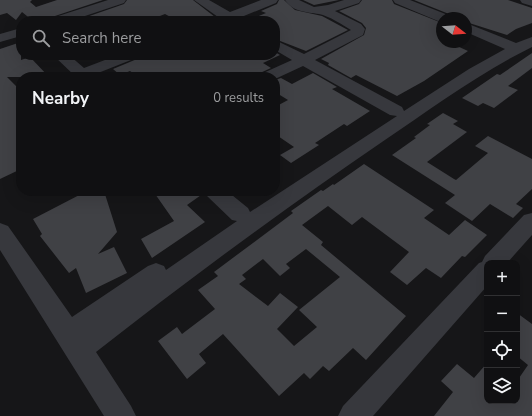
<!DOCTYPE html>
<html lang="en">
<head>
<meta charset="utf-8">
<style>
  body { margin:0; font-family:"Nunito Sans",sans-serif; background:#1e1e20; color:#f1f3f6 }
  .controls { position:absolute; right:12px; bottom:12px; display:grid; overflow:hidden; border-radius:8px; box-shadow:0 4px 16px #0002 }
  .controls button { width:36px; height:36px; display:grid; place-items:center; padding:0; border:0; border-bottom:1px solid #303032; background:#101012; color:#f1f3f6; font:20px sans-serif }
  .compass { position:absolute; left:436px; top:12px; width:36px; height:36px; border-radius:50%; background:#101012; box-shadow:0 4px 16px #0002; rotate:107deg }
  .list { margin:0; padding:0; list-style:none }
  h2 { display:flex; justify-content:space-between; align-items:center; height:52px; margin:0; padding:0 16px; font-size:17px }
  h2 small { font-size:13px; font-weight:400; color:#9c9d9f }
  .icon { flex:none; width:22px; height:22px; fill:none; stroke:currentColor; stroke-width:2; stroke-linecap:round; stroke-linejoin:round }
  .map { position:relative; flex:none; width:532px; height:416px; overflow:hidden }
  .search { position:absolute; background:#101012; box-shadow:0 4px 16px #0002; left:16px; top:16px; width:264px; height:44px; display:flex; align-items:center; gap:10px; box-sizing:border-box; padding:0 14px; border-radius:16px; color:#9c9d9f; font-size:15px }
  .panel { position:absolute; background:#101012; box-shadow:0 4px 16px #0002; left:16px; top:72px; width:264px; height:124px; border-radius:16px }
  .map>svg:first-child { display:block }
  .building { fill:#404145; fill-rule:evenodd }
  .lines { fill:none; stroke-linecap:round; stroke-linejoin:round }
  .minor { fill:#37383d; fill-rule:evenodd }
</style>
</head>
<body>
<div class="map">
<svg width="532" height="416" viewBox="0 0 532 416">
  <rect width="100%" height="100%" fill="#161618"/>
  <path class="building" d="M0,0h32l-2,2 6,5 21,-7h46l-51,17 -3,4h-16l-11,-9 -6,8 -9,-7 -7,2z
    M127,0h66l22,17 -11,4 -7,-3 -5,2 -6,-4 -10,4 -11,-6 -18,7h-72l49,-17z
    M279,0h5l11,10 27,6 26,14 -42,21 -31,-12v-18h-28l19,-8 -5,-2 16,-7z
    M303,0h36l-25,5z
    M362,0h30l2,4 48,19v19h22l-7,4 11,5 -44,30 -27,15 -41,-21 -5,3 -23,-13 1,-2 -8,-4 43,-24 2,-7 -4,-5 -23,-12 20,-7z
    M414,0h94l24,8v15l-16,6 -9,6 -41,-13v-4h-15l-2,-4z
    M21,42v18l9,-3 19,20h-42l14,14v78l-21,10v-130z
    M275,52l5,3 -17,8 8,5 -11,5 -4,4h-118l-8,-6 -10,4 -7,-6 24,-10 2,-4h136z
    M532,53v15l-24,18 10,4 -24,18 -11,-5 -5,3 -16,-8 35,-24 3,1z
    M313,73l24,14 -5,2 38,22 -23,15 -3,-2 -29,19 4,2 -28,18 -11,-8 14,-8 -19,-13v-27l13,-7 -13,-8v-12l6,-2 11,6z
    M443,113l15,8 -5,3 14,8 -40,30 27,17 2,1 32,-27 -13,-7 13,-10 44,23v30l-16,15 7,4 -10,10 -23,-14 -18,17 -27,-18 10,-8 -63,-40 24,-17 -2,-1 16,-12 -3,-1z
    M364,164l70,46 -10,8 25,17 16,-15 22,15 -22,22 -3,-1 -21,22 -15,-10 -19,17 -17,-13 19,-20 -47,-35 -10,8 -24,-19 -26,19 21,17 -2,3 85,71 -40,44 -13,-12 -24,23 -6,-5 -13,13 -6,-6 -25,23 -56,-62 -24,20 7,9 -19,16 -29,-38 19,-14 5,7 33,-25 -17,-19 20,-14 -4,-4 79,-59 -2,-2 30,-21 2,1 10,-7 1,1zM306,249l34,28 -41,33 18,17 -23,19 -17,-17 21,-22 -18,-14 -12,13 -29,-22 7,-5 -4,-4 21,-16 17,17 10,-8 -4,-4z
    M87,191h17l13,41 -19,22 16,-7 13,26 -41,20 -10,-25 -7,5 -29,-37 2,-2 -9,-15z
    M153,191h50l1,2 -17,12 18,17 -53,36 -11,-19 33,-18z
    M517,313l15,11v92h-98l19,-24 -12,-11 16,-17 17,14 13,-15v38h30v-20l11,-16 -11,-9z"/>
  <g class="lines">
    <path class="minor" d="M108,0h18l-2,3 -54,18h-20l2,-3z
      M194,0h15l21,12 31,-12h17l-2,3 -37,15 3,3h-30l6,-4z
      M285,0h14l15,7 14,-2 16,-5h17l-2,3 -24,8 26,13 4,5 -2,6 -48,25 87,47 2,4 65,-42 36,-20 -39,-17v-9l50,20 16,-6v10c-53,26 -101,62 -150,95 -98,67 -193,137 -286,210l35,54 5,10h-32l-104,-166v-27l8,3 64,91 76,-51 8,-3 8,3 2,4 71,-49 -5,-1 -25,-24 -3,-5h23l21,17 2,4 147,-96 -7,-1 -87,-49 -28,13v-2h-17l3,-3 31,-14 -17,-10v-10l29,14 47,-24c-8,-5 -22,-14 -32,-16 -13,-2 -26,-2 -34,-14z
      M393,0h17l38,15 2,3h-8v4l-4,-1 -43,-18z
      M520,0h12v6l-10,-3z
      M21,28v8l-21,6v-8z
      M53,55h16l15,13 34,-13h20l-2,3 -43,17 1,2h-18z
      M532,213v22l-25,28h-20v23l-114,130h-35l5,-10 136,-143 3,-1 3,-6 39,-41z"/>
  </g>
</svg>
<div class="controls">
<button>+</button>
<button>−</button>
<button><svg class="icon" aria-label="locate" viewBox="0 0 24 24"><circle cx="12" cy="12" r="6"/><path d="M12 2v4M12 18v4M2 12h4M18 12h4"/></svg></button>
<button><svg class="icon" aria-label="layers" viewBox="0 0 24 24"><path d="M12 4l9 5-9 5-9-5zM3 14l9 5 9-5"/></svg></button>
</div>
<svg class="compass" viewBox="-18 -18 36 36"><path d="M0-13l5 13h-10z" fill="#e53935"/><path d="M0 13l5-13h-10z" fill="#9c9d9f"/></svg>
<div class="search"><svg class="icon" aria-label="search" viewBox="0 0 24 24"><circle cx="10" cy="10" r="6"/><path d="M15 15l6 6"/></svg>Search here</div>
<section class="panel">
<h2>Nearby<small>0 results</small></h2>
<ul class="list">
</ul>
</section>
</div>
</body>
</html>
